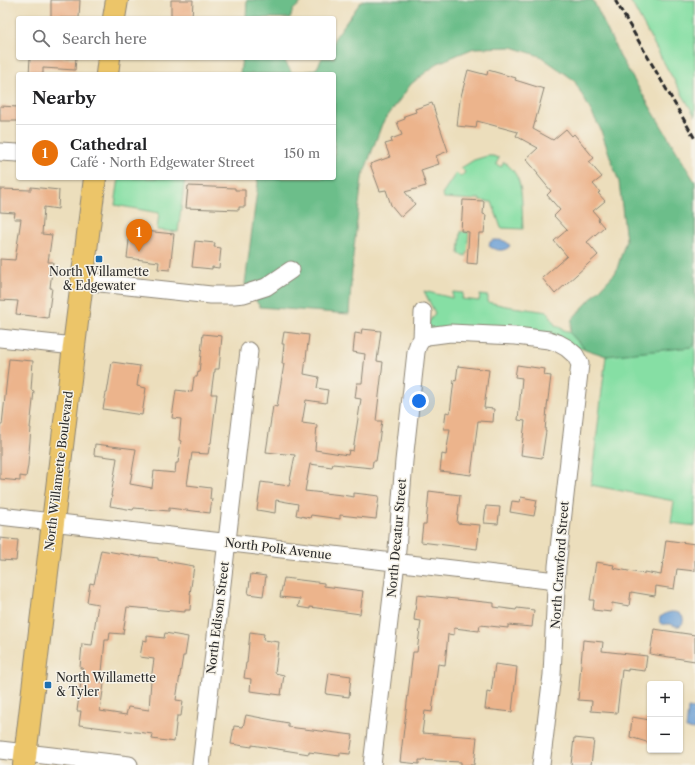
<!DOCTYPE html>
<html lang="en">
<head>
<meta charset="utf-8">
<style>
  body { margin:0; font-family:"Libre Caslon Text",serif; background:#f6f6f6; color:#202124 }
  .controls { position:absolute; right:12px; bottom:12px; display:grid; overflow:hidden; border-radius:4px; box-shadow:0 1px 3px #0004 }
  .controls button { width:36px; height:36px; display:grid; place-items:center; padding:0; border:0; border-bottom:1px solid #e0e0e0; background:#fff; color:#202124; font:20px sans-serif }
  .you { position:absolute; left:419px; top:401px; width:14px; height:14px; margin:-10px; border:3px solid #fff; border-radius:50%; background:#1a73e8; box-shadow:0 0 0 6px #1a73e833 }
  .badge { display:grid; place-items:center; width:26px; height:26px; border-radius:50%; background:#1f6fb2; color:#fff; font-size:13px; font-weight:700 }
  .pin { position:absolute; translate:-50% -33px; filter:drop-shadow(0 1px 2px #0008) }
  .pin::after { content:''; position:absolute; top:21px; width:14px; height:12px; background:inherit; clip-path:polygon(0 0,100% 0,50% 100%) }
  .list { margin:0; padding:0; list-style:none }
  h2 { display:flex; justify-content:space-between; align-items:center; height:52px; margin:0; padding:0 16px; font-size:17px }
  h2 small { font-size:13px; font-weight:400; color:#757577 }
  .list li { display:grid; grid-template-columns:26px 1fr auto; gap:12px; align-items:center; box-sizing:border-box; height:56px; padding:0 16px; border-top:1px solid #e0e0e0 }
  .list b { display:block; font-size:15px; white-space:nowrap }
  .list p { margin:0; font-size:13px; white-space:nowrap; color:#757577 }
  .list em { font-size:13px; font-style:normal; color:#757577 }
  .icon { flex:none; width:22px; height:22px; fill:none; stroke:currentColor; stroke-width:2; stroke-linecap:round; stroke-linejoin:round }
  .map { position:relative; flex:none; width:695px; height:765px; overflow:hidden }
  .search { position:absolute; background:#fff; box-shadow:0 1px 3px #0004; left:16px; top:16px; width:320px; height:44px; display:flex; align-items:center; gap:10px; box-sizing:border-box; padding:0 14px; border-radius:4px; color:#757577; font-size:15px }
  .panel { position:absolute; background:#fff; box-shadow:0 1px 3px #0004; left:16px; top:72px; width:320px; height:108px; border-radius:4px }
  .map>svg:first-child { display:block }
  .green { fill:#86dfa4; stroke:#588568 }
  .forest { fill:#6cbe8a; stroke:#4c745a }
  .water { fill:#679dd4; stroke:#496480 }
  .building { fill:#ecb48c }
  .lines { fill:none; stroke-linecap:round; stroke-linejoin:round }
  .minor-casing { stroke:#8c8474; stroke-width:19 }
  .major-casing { stroke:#8c8474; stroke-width:24 }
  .minor { stroke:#fff; stroke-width:17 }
  .major { stroke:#ecc569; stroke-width:22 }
  .rail { stroke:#2b2b2b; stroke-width:3; stroke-dasharray:6 3; stroke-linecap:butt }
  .poi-dot { fill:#1f6fb2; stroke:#f7f3e8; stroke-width:1.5 }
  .labels { text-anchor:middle; stroke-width:3; stroke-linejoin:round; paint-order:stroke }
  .poi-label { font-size:12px; fill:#2b2b2b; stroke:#f7f3e8 }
  .street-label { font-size:12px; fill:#2b2b2b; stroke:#f7f3e8 }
</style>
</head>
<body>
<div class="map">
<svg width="695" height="765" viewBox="0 0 695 765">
  <rect width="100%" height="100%" fill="#f7f3e8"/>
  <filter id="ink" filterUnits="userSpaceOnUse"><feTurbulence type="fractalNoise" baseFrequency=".025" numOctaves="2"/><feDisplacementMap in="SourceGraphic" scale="8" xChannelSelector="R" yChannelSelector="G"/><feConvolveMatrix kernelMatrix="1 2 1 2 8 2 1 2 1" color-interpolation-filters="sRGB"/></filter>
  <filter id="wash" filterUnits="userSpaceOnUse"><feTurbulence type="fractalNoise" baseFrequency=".012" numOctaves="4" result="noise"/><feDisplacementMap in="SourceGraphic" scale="16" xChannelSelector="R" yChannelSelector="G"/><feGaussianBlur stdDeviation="0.9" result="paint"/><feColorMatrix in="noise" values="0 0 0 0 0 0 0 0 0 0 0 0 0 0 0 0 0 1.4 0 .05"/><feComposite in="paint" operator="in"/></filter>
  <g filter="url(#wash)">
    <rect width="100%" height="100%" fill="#ecdebc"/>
    <path class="green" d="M630,0h65v116l-28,-48z
      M487,156h6l6,2 -3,6 5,3 3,-5c6,4 11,10 14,17 5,12 4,36 5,50l-22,-1 -9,-26 -12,-1v-2h-5l-1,1 -30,-2 -2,-4 14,-21 5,4 4,-5 -4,-4 13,-8z
      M119,178h66l-7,54 -21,-2 2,-17 -44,-8z
      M695,190v336l-24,-3 3,-22 -83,-16 15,-129h2z
      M461,231l8,1 -1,10 5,1 -1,7 -5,3 -1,3 -7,-2z
      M424,291l28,7 1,-6 10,1 -1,6 17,2 1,-6 8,1v6l18,4 42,6 7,13 15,8 15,16 -154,-19 -3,-7 7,-10z"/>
    <path class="forest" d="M247,0h57l-11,10 -3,8h-44z
      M365,0h228l26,55 76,127v161l-3,4 -86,9 -21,-7 -15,-16 2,-14 44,-47 10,-32 -7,-58 -19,-54 -26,-48 -34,-24 -28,-9 -38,1 -36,15 -27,21 -29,40 -20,54 -9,78 -4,58 -89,-7 -15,-23 13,-101 -1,-5h77v-104h-94l2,-16h41l9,15 18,-2 7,-3 5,-10h12v-19l26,-36z"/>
    <path class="water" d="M494,240c6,0 13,0 16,6 -5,6 -15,5 -21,0l1,-4z
      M671,612c3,0 7,0 9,2 5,3 4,11 -1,12 -4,1 -6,-2 -10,-2 -6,0 -11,2 -9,-7l7,-4z
      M688,708l7,1v21l-9,-1z"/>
    <g id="blocks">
      <path class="building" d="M51,0h29l-1,18h-28z
        M171,0h22l-1,18h-21z
        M30,58h46l-1,12 -32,-2v6h-14z
        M468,70l19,5 1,-5 28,8 -1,2 29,9 -11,40 20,11 13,-11 6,7 2,-2 20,24 -5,4 13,15 -9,7 7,8 -2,1 7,8 -12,10 6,7 -1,2 6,7 -17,15 11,13 -43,39 -13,-16 25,-22 -13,-15 13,-11 -13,-14 6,-6 -13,-15 4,-4 -14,-17 1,-1 -12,-14 12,-11 -22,-12 2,-4 -41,-11 -1,7 -19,-2 3,-26z
        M432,103l16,48 -12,5 3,8 -18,6 5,16 -21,6 10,12 -14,13 -10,-12 -5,-15 -6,1 -10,-27 20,-7 -5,-13 7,-2 -1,-3 11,-4 -5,-13 8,-3 -1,-3 12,-4 -1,-3z
        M0,106l18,1v14h-18z
        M188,186l47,2v2h10v17h-6v3l-53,-2z
        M31,187l28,3 -1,19 -14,-2 -2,27 10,1 -4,27h5l-3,26h2l-4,30 -32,-4 2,-13 -18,-1v-41l15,1 6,-41h-7l1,-6 -15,-1v-23l31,1z
        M463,200l21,1 -1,13 3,1 -2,18h-5l-2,31 -10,-1 2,-31 -8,-1z
        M130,231l14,2v-2l30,3 -4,36 -12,-1 1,-7 -32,-4z
        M195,241l20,2 -1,4 7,1 -2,20 -7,-1v2l-20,-2z
        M362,329l19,2 -4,30 6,1 -7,59h6l-6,40h-3l-1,7 -39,-4 -1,3 -22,-3 -5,27 37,4 12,2v-4l25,3 -3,23 -36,-4v4l-29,-4 -1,3 -14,-3 2,-11 -22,-4 -1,13 -18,-3 4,-28 28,4 6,-31 -29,-3 7,-46 4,1 7,-43h-2l2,-20h-2l2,-12 25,3 -5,39 15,3 -2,11 11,2 -2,13 -20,-3 -4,23 15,2 -2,25 33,5 1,-5 4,1 8,-52 -6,-1 2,-15h5l3,-29 -12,-2 2,-19 6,1z
        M203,334l19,2 -3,33h-4v3h-1l-3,22h6l-6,49h-1l-2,11 -16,-1 -5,32 24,3 -1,11h2l-2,14 -41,-5v3l-35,-3 -1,2 -23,-4 2,-10h-1l6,-38 -23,-3 1,-11 41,5 -6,35 22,4 2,-17 21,2 1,-10h2l3,-22 -2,-1 2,-21 -9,-1 4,-28 16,2 2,-15h3l1,-5 1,1z
        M9,359l24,2 -2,29 3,1 -4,37h1l-3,37 -2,12 -6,-1v5l-20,-2v-54h2z
        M112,362l28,4 -3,20 9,2 -4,27 -39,-6 3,-16h1z
        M517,365l28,4 -1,6 7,1 -4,31 -2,24h1l-4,27 -21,-3 4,-34 -7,-1 4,-42 -7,-1z
        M458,366l31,4 -5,38 10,1 -1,13 -15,-1 -7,54 -31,-4 2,-17 4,1 4,-26h-6l2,-17 4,1 4,-33 2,1z
        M429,491l31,4 -3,28 23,2 -3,24 -56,-7 2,-18h3z
        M521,497l16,3 -3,16 -24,-4 2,-11 8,1z
        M486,506l14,1 -2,17 -14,-1z
        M0,538l18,2 -2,21 -16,-1z
        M666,540l29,4v27l-18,-2 -3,20 -18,-3 -1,10 -24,-4 -2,14 -17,-3 -1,9 -18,-2 1,-10h-4l6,-38 18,3 -1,3 31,6v-2l17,3z
        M101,550l40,7v-1l17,2v2l36,6 -4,28h1l-1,16h-5v2l-58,-5 -4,27 -13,-1 -1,7h-4l-4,43 3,1 -4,27 26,4 2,-8 21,3 2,-30 3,-21 -14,-2 3,-17 4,1v-5l17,2 1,-5 23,4 -3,19h-2l-7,44 7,1 -2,15h-4l-3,26 -22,-3 1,-5 -74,-9 2,-14h-4l6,-43h-3l2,-24 10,1 6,-41 -11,-2 3,-19 4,1z
        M251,574l15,2 -3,20 -15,-2z
        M284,578l40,5v3l39,5 -3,23 -50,-7v2l-12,-2 2,-8 -20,-2z
        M417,595l77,8v4l22,3 1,-2 17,2 -2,17 -24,-2v3l-28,-3 -1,6 -25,-3v7l-6,-1 -3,31 -7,-1 -6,48 -7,-1 -3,22 55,4 -3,28h-13v-3l-42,-2v4l-19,-2 13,-110h4l4,-31 -7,-1z
        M654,629l41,6v26l-45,-7z
        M250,632l14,2 -1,6 16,2 -4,31 9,2 -3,20 -31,-4 1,-12 -7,-1 2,-15h1z
        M583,640l20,2 -1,9 45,5 -2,15 -17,-2v2l-6,-1 -5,43 -26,-2 1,-10 -14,-1z
        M495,664l22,3 -5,45 -27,-3 2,-17 4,1z
        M329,673l22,3 -2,21 -23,-3z
        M246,715l42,8v4l65,8 -3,19 -10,-1v3l-31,-4v2l-57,-9v2l-21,-3 3,-18 9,1z
        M632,717l18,3v23l-20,-6z
        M574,738l20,2 -3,25h-20z"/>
    </g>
  </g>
  <g filter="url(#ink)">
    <use href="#blocks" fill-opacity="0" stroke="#8c8474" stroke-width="1"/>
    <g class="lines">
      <g class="minor-casing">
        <path id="minor" d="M0,152l18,1
          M82,281l129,14h23l10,-1 22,-7 25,-17
          M0,338l74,8
          M422,339l5,-3 8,-1 15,-2 66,3 33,4 9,3 9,5 8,7 5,9 -23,202 -5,109 -11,90
          M0,516l556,65
          M0,750l129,15
          M201,765l48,-414
          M372,765l24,-203 8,-101 12,-109 2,-7 4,-6 1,-27"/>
      </g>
      <g class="major-casing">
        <path id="major" d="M114,18l3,-18
          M107,74l2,-16
          M24,765l50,-419 21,-168"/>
      </g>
      <use href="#minor" class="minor"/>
      <use href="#major" class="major"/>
      <path class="rail" d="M615,0l80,139"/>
    </g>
  </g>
  <g class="poi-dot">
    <rect x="95" y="255" width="8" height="8" rx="2"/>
    <rect x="44" y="681" width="8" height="8" rx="2"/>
  </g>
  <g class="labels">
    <g class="poi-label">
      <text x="99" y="276">North Willamette<tspan x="99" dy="14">&amp; Edgewater</tspan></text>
      <text x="56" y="682" text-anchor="start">North Willamette<tspan x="56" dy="14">&amp; Tyler</tspan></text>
    </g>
    <g class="street-label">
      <text transform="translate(59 471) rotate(-83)" y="4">North Willamette Boulevard</text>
      <text transform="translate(397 538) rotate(-85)" y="4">North Decatur Street</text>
      <text transform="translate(278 549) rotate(7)" y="4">North Polk Avenue</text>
      <text transform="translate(560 565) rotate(-86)" y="4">North Crawford Street</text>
      <text transform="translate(218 618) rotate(-83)" y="4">North Edison Street</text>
    </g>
  </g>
</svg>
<div class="controls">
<button>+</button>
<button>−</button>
</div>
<div class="you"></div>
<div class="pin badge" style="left:139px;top:252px;background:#e8710a">1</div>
<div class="search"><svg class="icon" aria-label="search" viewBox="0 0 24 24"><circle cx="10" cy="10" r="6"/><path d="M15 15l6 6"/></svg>Search here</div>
<section class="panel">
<h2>Nearby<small></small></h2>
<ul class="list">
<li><span class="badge" style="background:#e8710a">1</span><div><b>Cathedral</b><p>Café · North Edgewater Street</p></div><em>150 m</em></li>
</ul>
</section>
</div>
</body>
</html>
